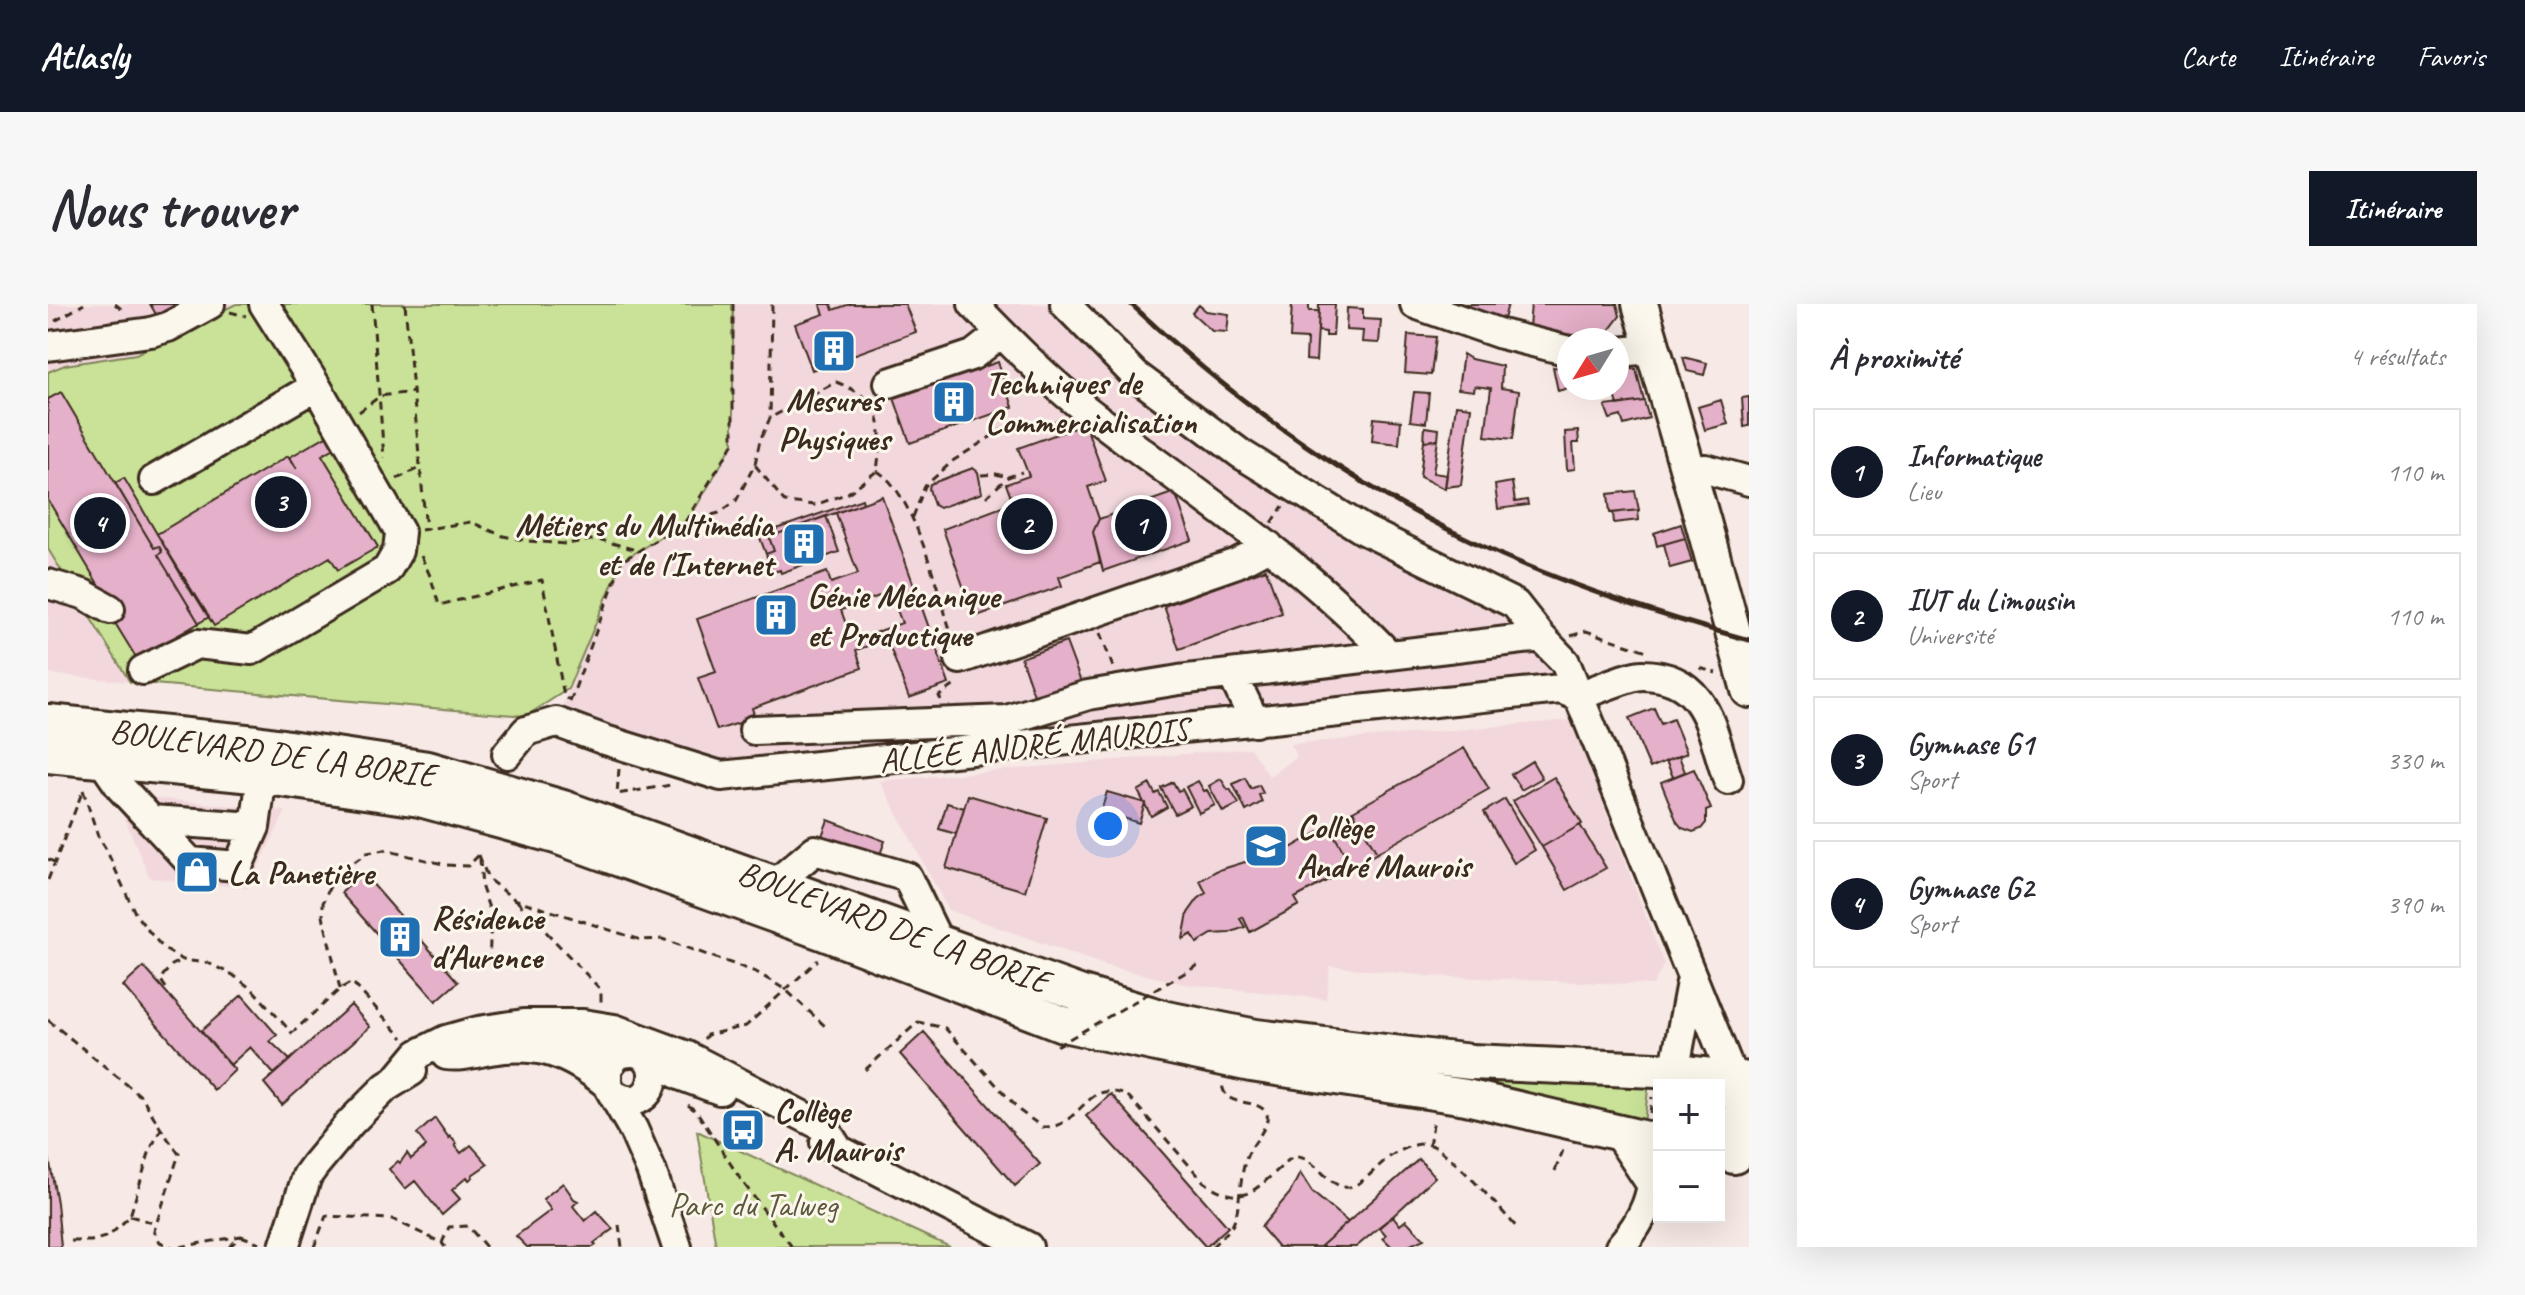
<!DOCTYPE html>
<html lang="fr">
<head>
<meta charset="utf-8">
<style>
  body { margin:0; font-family:Caveat,sans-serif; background:#f7f7f7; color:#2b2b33 }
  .controls { position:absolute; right:24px; bottom:24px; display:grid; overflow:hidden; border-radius:0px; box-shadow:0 8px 32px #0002 }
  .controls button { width:72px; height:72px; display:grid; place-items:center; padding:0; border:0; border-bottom:2px solid #e1e1e2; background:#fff; color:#2b2b33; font:40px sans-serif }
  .compass { position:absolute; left:1509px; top:24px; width:72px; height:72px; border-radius:50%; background:#fff; box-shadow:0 8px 32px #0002; rotate:233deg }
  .you { position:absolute; left:1060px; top:522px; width:28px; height:28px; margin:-20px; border:6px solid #fff; border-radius:50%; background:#1a73e8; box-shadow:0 0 0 12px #1a73e833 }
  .badge { display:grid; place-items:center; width:52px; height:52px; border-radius:50%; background:#111827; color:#fff; font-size:26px; font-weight:700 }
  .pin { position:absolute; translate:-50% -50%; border:4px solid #fff; box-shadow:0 2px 8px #0006 }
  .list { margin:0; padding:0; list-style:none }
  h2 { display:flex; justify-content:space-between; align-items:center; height:104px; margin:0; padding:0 32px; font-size:34px }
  h2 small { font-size:26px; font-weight:400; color:#7c7c81 }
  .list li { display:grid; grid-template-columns:52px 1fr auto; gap:24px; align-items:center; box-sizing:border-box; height:128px; margin:0 16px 16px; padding:0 16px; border:2px solid #e1e1e2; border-radius:0px }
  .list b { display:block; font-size:30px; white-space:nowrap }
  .list p { margin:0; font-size:26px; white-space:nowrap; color:#7c7c81 }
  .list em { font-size:26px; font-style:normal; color:#7c7c81 }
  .map { position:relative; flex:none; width:1701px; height:943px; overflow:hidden; border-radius:0px }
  header { display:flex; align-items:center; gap:48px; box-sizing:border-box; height:112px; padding:0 40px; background:#111827; color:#fff }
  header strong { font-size:38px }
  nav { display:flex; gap:44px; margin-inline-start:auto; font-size:28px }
  .intro { display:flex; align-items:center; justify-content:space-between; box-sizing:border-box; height:192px; padding:0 48px }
  h1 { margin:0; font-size:56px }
  .button { padding:20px 36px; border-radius:0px; background:#111827; color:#fff; font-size:28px; font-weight:700 }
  main { display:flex; gap:48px; padding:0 48px }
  aside { flex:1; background:#fff; border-radius:0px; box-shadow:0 8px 32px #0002 }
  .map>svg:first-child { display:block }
  .built { fill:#f2d8dd }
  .green { fill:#c9e298; stroke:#82865b; stroke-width:2 }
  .building { fill:#e5b0c9; stroke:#3b2a1e; stroke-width:2; fill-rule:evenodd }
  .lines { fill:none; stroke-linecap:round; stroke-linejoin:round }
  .minor-casing { stroke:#3b2a1e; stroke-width:34 }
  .major-casing { stroke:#3b2a1e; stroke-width:40 }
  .path { stroke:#3b2a1e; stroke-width:3; stroke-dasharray:8 6; stroke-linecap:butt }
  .minor { stroke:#fbf7ec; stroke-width:28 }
  .major { stroke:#fbf7ec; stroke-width:34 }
  .rail { stroke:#3b2a1e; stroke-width:5 }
  .path-bridge { stroke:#3b2a1e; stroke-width:3; stroke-dasharray:8 6; stroke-linecap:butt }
  .labels { text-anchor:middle; stroke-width:6; stroke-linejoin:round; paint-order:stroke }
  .poi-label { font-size:34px; font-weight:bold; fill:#3b2a1e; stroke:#fbf7ec; text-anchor:start }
  .street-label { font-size:34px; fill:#3b2a1e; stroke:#fbf7ec }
  .park-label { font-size:34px; fill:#5e583c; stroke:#fbf7ec }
</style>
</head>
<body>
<header>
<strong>Atlasly</strong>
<nav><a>Carte</a><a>Itinéraire</a><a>Favoris</a></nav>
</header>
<div class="intro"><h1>Nous trouver</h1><a class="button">Itinéraire</a></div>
<main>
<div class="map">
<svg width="1701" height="943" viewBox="0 0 1701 943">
  <rect width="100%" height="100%" fill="#f7e9e5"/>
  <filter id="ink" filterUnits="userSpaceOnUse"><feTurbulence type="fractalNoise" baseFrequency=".0125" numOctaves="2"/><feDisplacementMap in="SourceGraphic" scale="16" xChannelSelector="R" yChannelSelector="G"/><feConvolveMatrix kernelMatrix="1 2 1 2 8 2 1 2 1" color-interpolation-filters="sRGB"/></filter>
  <g filter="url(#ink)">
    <path class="built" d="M0,0h188l-100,50 -71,11 -17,7z
      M685,0h332l176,150 274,150 63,92 -857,80 -165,-54 66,-161 63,-39 7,-8 41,-70z
      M0,245l82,133 -82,-8z
      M1523,416l93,244 -11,21 -225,-9 -98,-10 -4,33 -141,-15 -78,-18 -159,-56 -68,-129 370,-33 19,28 28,-19 -7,-13z
      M66,490l172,17 -38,77 -98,-10z"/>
    <path class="green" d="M188,0h497v140l-41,70 -7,8 -63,39 -54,128 -42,27 -396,-34 -82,-133v-177l17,-7 71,-11z
      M1393,767l208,11 -5,41 -204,-47z
      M649,827l253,116h-234z"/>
    <path class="building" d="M102,0h28l-21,12z
      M772,0h11l2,6 17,-6h55l11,28 -104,38 -17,-46 29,-10z
      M1244,0h17v7h10l-3,50 -10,-1 1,-21 -17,-1z
      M1271,0h16l-2,32h-7v-4l-8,-1z
      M1412,0h48l-4,15 -34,-12 -1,2z
      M1483,0h86l3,12 -16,21 -59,-4 -16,-6z
      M1151,1l7,6 23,3 -2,18 -15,-1 -20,-18z
      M1299,4l16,1v10l18,1 -2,23 -17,-1 1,-11 -17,-1z
      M1360,31l28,2 -5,38 -26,-2z
      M1415,50l8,5 31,7 -1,22 18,3 -6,48 -28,-3 6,-48 -16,-2 -1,5 -16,-2z
      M1635,53l24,6 -3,12 -17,-4z
      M950,58l15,45 -103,36 -16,-45z
      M1505,63l10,1 5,20 -10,3z
      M1588,65l8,32 -26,4 -5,-17h4v-18z
      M13,88l93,156 5,-2 3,6 -4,3 41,68 -62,36 -22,-36 5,-2 -72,-121v-101z
      M1366,88l15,1 -3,30 -16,-2z
      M1701,93v29l-5,1 -2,-29z
      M1673,96l7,24 -23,6 -7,-23z
      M1596,97l5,17 -25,7 -3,-9 -11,3 -5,-13z
      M1408,101l15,2 -10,78 -16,2z
      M1326,114l27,3 -2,23 -27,-3z
      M1037,120l21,57 -18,6 11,32 -6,13 7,30 -41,15 3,9 -88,31 -31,-88 70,-26 -7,-19 23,-8 -11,-28z
      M1377,123l14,2 -1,11 -14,1z
      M1530,127l1,12h-6l2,26 -8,1 -2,-38z
      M285,128l7,13 -18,10 56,92 -40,23 -8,-13 -116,69 -57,-92 131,-78 9,13 -7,-12z
      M1385,136h5l-5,33 14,2 -2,14 -25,-12 4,-36z
      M925,164l5,4 4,21 -43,15 -5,-3 -5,-16 1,-5z
      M76,174l69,117 2,-1 14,23 -10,6 -41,-68 4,-3 -3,-6 -5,2 -39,-65z
      M1464,178l3,20 12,-2 1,5 -30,4 -3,-24z
      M1587,187l4,19 -29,3 -2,-19z
      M1127,188l17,48 -89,31 -10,-39 6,-13z
      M834,192l67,188 -40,14 -22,-59 -31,11 6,18 -110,40 3,10 -38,12 -19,-52 18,-6 -19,-53 130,-47 4,11 27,-9 -22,-61zM842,288l12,31 -50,18 -11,-31z
      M814,195l1,4 -94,34 5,14 -8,3 -7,-19z
      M1590,206l1,10 -25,3 -1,-10z
      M778,212l13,36 -58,21 -1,-3 -7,2 -7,-18 8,-3 -5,-14z
      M1633,220l4,14 -28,8 -3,-13z
      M1637,234l7,24 -22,6 -6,-24z
      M1218,265l16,44 -103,36 -15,-43z
      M1018,338l16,43 -46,16 -15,-43z
      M1606,404l7,16 12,-5 14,34 -37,15 -21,-50z
      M1416,444l25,41 -112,64 -24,-42z
      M1631,452l6,16 -12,5 -7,-16z
      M1484,457l10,17 -21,12 -10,-16z
      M1646,465l17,40 -5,2v12l-5,6 -8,3 -11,-4 -5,-6 -16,-40z
      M1506,473l28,47 -40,23 -29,-46z
      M1197,474l6,11 8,-4 4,8 -4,2 3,7 -16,9 -13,-27z
      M1173,475l7,11 2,-1 9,15 -16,8 -14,-26z
      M1150,477l6,10 3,-1 8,15 -16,8 -13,-26z
      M1125,478l5,9 4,-2 9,17 -16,8 -14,-26z
      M1102,480l5,10 4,-2 8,15 -16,9 -13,-25z
      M1059,488l38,11 -6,20 -38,-12z
      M920,491l79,23 -22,73 -79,-23z
      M1457,495l30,51 -21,13 -30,-51z
      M899,499l17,5 -8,26 -17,-5z
      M1305,507l24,42 -25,14 -23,-41z
      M780,516l57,21 -6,16 -57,-21z
      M1532,521l26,43 -39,22 -25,-43z
      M1281,522l23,41 -57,31 4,7 -49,27 -7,-15 -3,2 5,8 -16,6 -17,1 -15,9 -5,-9 -9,5 5,-26 10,-14 8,-6 -6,-12 16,-10 29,-9 13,-2 3,5z
      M315,569l95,109 -22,19 -95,-108z
      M96,663l91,103 -21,20 -91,-104z
      M194,691l35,40 -7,6 20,19 -16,14 -24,-27 -20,18 -29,-34z
      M303,701l19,22 -88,78 -18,-22z
      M876,728l116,132 -25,22 -115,-132z
      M1063,790l117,133 -22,20 -120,-131z
      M387,814l14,20 1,-2 7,8 -2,1 6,8 10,-8 17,19 -16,11 1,2 -4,3 -2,-3 -15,13 8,9 -18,16 -27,-34 -10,8 -16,-20 9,-8 2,2 7,-10 4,6 15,-13 -9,-12z
      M0,848l9,51 4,44h-13z
      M1371,855l16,18 -42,39 -37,31h-36z
      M1252,869l12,19 36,30 -28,25h-42l-17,-20 29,-34z
      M515,879l11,16 4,2 -5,5 12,15 12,-10 16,18 -19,14 2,2 -3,2h-66l-11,-11 35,-26 -8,-11z
      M1345,912l7,9 6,-5 18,19 -18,8h-14l-9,-9 3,-3 -7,-8z"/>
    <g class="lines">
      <g class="minor-casing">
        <path id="minor" d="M925,0c34,35 69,71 107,101 104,82 218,152 309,250
          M1017,0l70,71 106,79 123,76 151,74 26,33
          M1367,0l86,30 68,17
          M0,42l103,-14 17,-5 42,-23
          M1569,48l36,-3
          M841,79l84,-28 28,-22
          M1640,166l18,-1 43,12
          M106,176l162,-94
          M0,280l35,10 27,15
          M912,355l277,-96 32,-17
          M95,366l54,-26 55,6 135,-80 11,-19 2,-19 -84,-146 -52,-82
          M1184,370l23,48
          M706,426l253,-10 81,-25 91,-15 362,-43 24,25 168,416
          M459,450l19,-23 30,-9 49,18 116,36 840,-87 17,7c16,-5 51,-21 65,-21 65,1 68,56 85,105
          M53,455l20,29 30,32 104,7 7,-51
          M103,516l39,42 48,4 17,-39
          M728,579l39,-33 92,27 31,64
          M514,730l17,4 38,17
          M398,751c16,2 28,-2 44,-5 49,-8 79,3 117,34
          M600,755l34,17 38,14
          M1626,769l18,-96
          M350,774l20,-24 28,-14 32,-9 46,-7h59l31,5 73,27 137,71 15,24
          M565,790c47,30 58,-59 4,-39l-10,13v16l26,45 18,41 26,77
          M1568,827l37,56
          M777,839l203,104
          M236,943l23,-71 8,-11 35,-42 36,-36 26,-16
          M1572,943c29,-33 31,-53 39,-95"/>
      </g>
      <g class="major-casing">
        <path id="major" d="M1592,0l63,218 46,168
          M0,418l208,21 172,26 135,39 519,186 85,25 89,18 215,25 185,8 93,10
          M0,451l205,20 167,24 136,37 266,96 241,92 188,40 215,33 193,45
          M1685,774c14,37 10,41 1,78"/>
      </g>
      <path class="path" d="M67,0l10,8
        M324,0l12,154
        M357,0l21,226
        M182,8l16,4
        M7,17l29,-17
        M311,108l21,-16 33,-4
        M707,161l30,37 30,3 33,-12 29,-22c6,-48 8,-70 -41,-89l-66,36
        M829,167c38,21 62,126 76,168
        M933,171l15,-1 12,3
        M349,175l22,-11
        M938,193l22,-20 14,-5
        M865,213l12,-31 29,-26 49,-31 50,-6 6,-4
        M637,218l48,-78v-140
        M1224,219l11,-17
        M373,226l50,-8 32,14 26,5 37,3 32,-5 41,12
        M373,252l10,22 8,27 103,-25 22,116 7,5
        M1052,329l13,34
        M1523,332l15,-5 61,20
        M1652,364l16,5
        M893,396l-2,-4 19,-13
        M522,398l52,-141 63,-39 34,-9 17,-12 19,-37 5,-24 10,-22 2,-114
        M571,465l-2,25 54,-9
        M35,486l15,46 8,13 30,66 15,19 13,15 19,11 25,3 25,12 20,15 39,43 48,-44 12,-7 51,56
        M431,551l9,24 26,20 127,41 21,-1 94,33 30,18 40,37
        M0,555l8,4
        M432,555l2,29 9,26 -2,54
        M0,576l35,-90
        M469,597l84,89v14
        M118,684l-6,-9 12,-14 11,-5
        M292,685l-17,-73v-13l6,-15 24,-25 14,-10 17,-3 63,15 21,1 11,-11
        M0,716l94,77 19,32 18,25 -25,77 6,11 12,5
        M656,735l3,-4 39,-9 72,-66
        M817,766l53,-48 27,6 75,83 22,16c4,0 9,0 13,-1 29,-9 35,-49 74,-29l74,84c38,27 49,12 78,-14 5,-5 8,-9 15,-10 20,-1 36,38 57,29 16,-6 27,-25 43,-33 11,-6 22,-11 35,-8 18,6 73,68 88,85
        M640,801l9,7 44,68 51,67
        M1602,809l2,-16
        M1381,841l5,-26
        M1507,867l10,-26
        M82,912l24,7
        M571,921l3,22
        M193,932l19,7
        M23,937h20l18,-5 21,-20 20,-66 11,-21
        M394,939l7,-16 19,-1 18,21
        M132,943l61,-11 -12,11
        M266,943l12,-31 66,3 50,24 3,4
        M1164,943c6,-7 17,-15 21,-23 8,-16 6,-48 14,-68 4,-11 26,-33 19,-44 -12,-16 -41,-2 -44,-28"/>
      <use href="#minor" class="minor"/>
      <use href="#major" class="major"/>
      <path class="rail" d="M1083,0c109,103 234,190 371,251 79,35 164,62 247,85"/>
      <path class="path-bridge" d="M1009,742l145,-83"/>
    </g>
  </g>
  <defs>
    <g id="building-square" transform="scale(2.3)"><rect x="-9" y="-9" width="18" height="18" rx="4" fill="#1f6fb2" stroke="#fbf7ec"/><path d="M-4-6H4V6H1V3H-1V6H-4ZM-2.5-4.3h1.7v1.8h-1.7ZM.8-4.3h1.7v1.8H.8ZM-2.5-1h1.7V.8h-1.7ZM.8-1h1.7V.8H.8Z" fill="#fff"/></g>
    <g id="school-square" transform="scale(2.3)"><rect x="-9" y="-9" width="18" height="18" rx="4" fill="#1f6fb2" stroke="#fbf7ec"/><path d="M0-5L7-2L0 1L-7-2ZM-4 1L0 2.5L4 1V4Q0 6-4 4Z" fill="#fff"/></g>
    <g id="shop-square" transform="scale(2.3)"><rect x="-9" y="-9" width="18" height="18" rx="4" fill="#1f6fb2" stroke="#fbf7ec"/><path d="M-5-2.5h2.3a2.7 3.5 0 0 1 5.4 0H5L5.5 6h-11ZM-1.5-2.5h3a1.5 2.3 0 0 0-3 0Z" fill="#fff"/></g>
    <g id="bus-square" transform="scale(2.3)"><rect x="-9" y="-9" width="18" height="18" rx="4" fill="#1f6fb2" stroke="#fbf7ec"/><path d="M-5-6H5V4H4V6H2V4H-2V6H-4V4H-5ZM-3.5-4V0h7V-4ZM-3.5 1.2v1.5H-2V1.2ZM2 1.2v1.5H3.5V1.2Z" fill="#fff"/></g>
  </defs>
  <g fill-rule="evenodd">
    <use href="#building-square" x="786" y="47"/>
    <use href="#building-square" x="906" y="98"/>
    <use href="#building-square" x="756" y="240"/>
    <use href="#building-square" x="728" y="311"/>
    <use href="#school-square" x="1218" y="542"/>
    <use href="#shop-square" x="149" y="568"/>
    <use href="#building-square" x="352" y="633"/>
    <use href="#bus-square" x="695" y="826"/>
  </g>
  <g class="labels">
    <g class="poi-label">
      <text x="937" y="90">Techniques de<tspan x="937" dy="39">Commercialisation</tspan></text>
      <text x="786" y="107" text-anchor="middle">Mesures<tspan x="786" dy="39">Physiques</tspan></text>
      <text x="725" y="232" text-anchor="end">Métiers du Multimédia<tspan x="725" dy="39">et de l'Internet</tspan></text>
      <text x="759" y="303">Génie Mécanique<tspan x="759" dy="39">et Productique</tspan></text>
      <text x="1249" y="534">Collège<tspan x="1249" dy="39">André Maurois</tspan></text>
      <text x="180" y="580">La Panetière</text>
      <text x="383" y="625">Résidence<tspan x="383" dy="39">d'Aurence</tspan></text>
      <text x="726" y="818">Collège<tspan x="726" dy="39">A. Maurois</tspan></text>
    </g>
    <g class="street-label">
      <text transform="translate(986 440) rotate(-6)" y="12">ALLÉE ANDRÉ MAUROIS</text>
      <text transform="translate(225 448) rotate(8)" y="12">BOULEVARD DE LA BORIE</text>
      <text transform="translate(846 622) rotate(20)" y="12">BOULEVARD DE LA BORIE</text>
    </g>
    <g class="park-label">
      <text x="705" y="912">Parc du Talweg</text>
    </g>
  </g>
</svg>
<div class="controls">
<button>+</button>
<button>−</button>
</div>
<svg class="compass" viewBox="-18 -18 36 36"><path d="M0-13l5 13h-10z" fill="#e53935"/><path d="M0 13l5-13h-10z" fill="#7c7c81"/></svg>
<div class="you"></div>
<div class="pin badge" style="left:1093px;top:221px">1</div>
<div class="pin badge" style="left:979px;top:220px">2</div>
<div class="pin badge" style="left:233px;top:198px">3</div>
<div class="pin badge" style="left:52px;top:219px">4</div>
</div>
<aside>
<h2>À proximité<small>4 résultats</small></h2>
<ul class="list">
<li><span class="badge">1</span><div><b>Informatique</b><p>Lieu</p></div><em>110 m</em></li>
<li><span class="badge">2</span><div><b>IUT du Limousin</b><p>Université</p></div><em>110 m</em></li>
<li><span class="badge">3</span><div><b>Gymnase G1</b><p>Sport</p></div><em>330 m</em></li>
<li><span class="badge">4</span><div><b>Gymnase G2</b><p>Sport</p></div><em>390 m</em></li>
</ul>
</aside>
</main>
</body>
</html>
